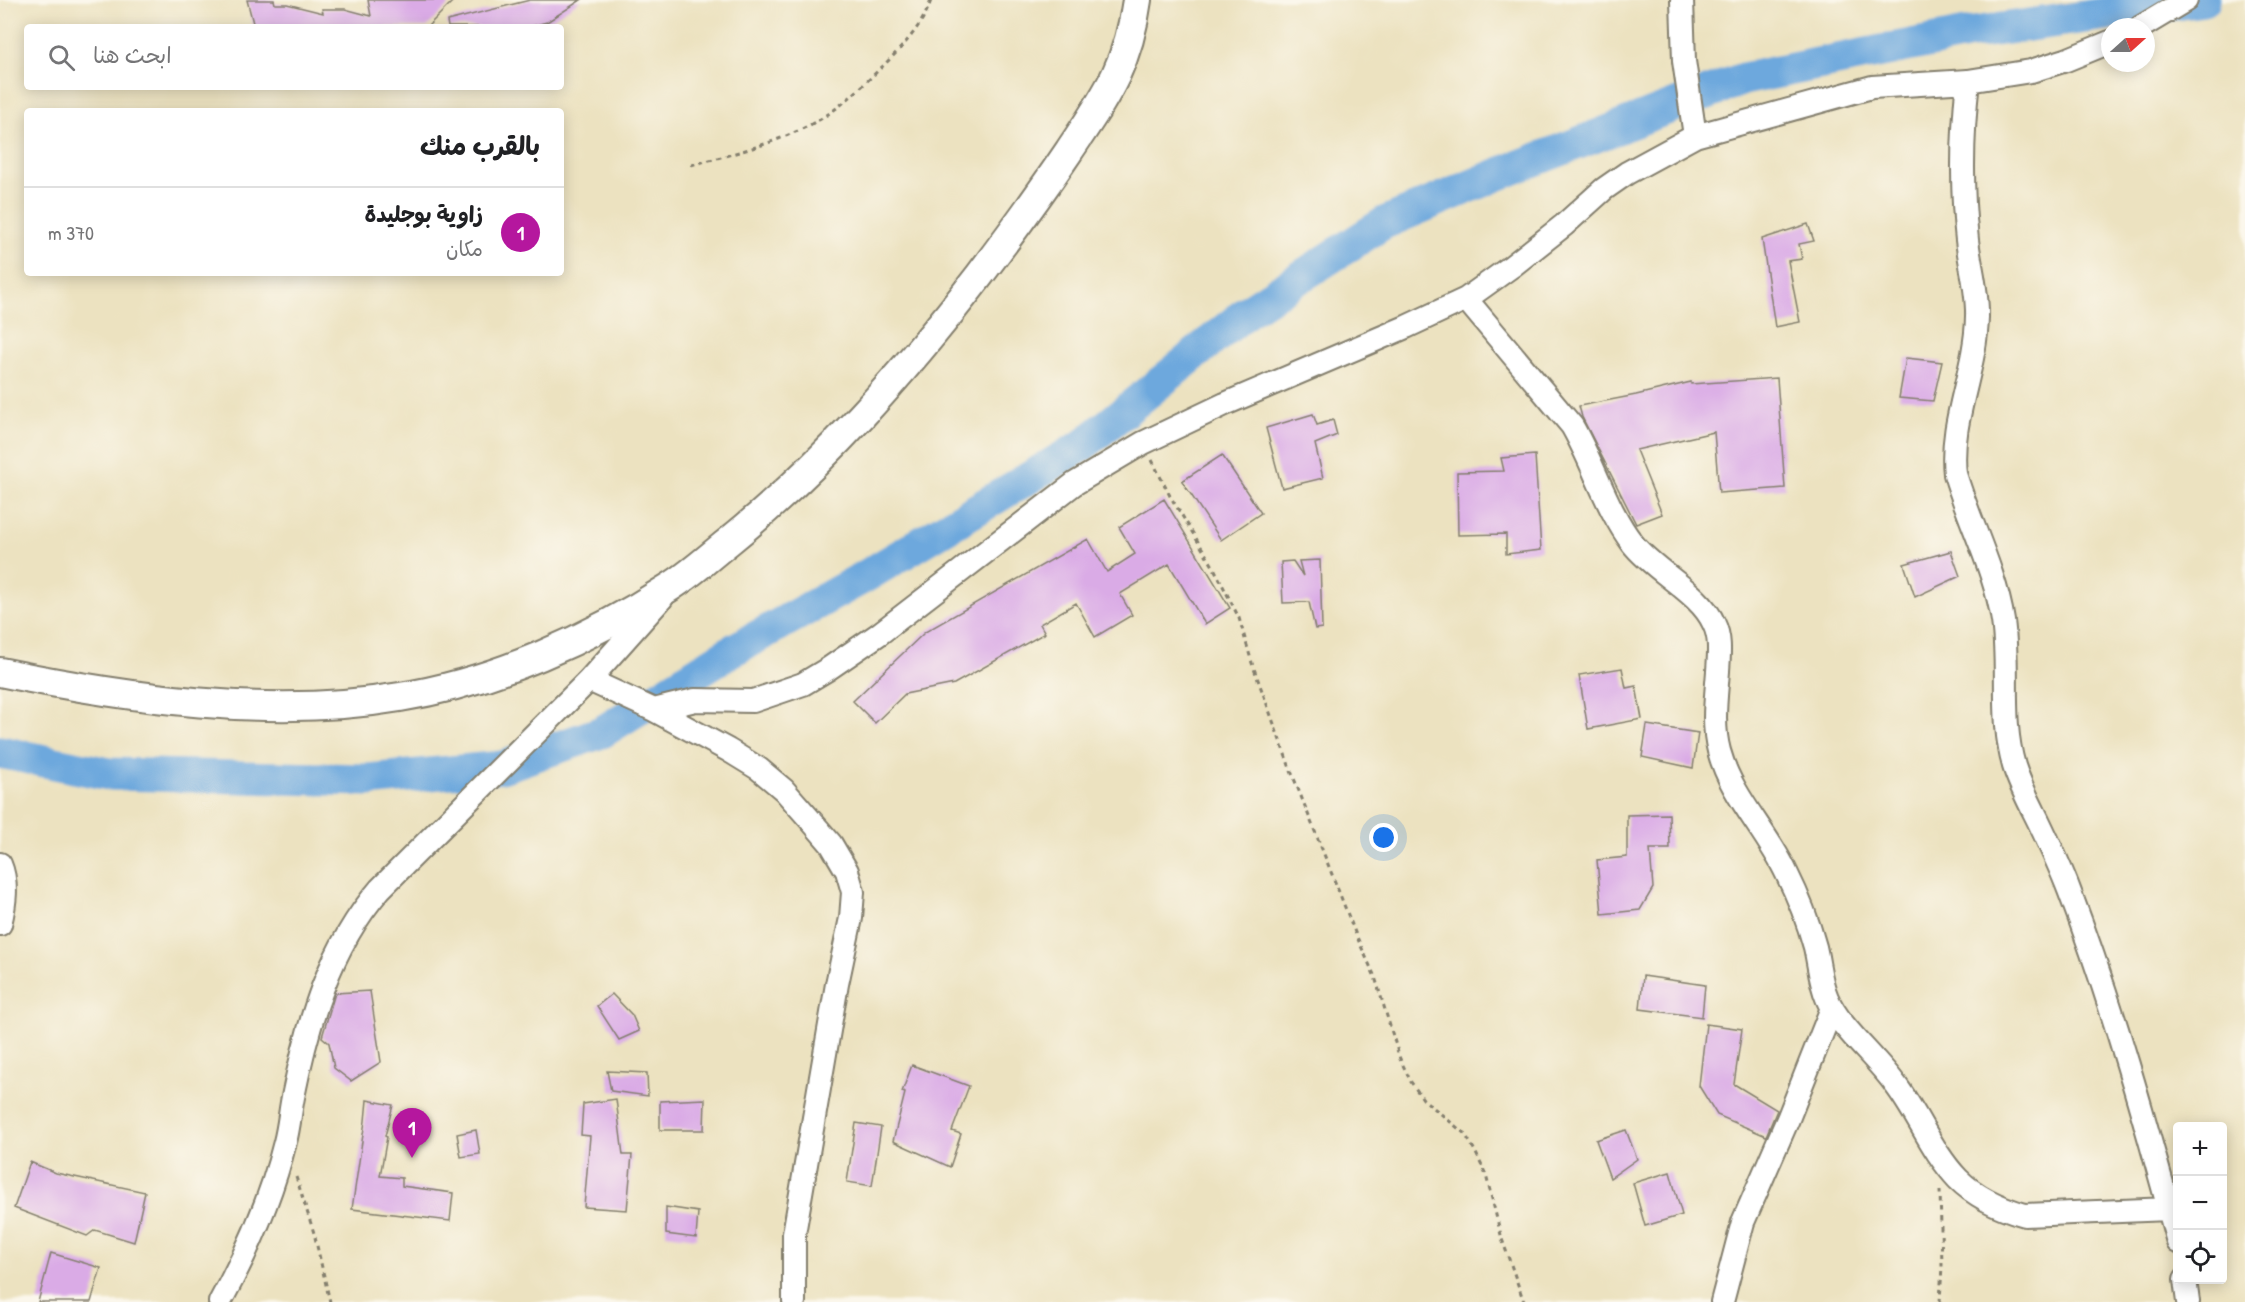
<!DOCTYPE html>
<html lang="ar">
<head>
<meta charset="utf-8">
<style>
  body { margin:0; font-family:"Patrick Hand","Playpen Sans Arabic",sans-serif; background:#f2f2f2; color:#202124; direction:rtl }
  .controls { position:absolute; right:18px; bottom:18px; display:grid; overflow:hidden; border-radius:6px; box-shadow:0 3px 15px #0003 }
  .controls button { width:54px; height:54px; display:grid; place-items:center; padding:0; border:0; border-bottom:2px solid #e0e0e0; background:#fff; color:#202124; font:30px sans-serif }
  .compass { position:absolute; left:2101px; top:18px; width:54px; height:54px; border-radius:50%; background:#fff; box-shadow:0 3px 15px #0003; rotate:69deg }
  .you { position:absolute; left:1384px; top:838px; width:21px; height:21px; margin:-15px; border:4px solid #fff; border-radius:50%; background:#1a73e8; box-shadow:0 0 0 9px #1a73e833 }
  .badge { display:grid; place-items:center; width:39px; height:39px; border-radius:50%; background:#b5179e; color:#fff; font-size:20px; font-weight:700 }
  .pin { position:absolute; translate:-50% -50px; filter:drop-shadow(0 2px 3px #0008) }
  .pin::after { content:''; position:absolute; top:32px; width:21px; height:18px; background:inherit; clip-path:polygon(0 0,100% 0,50% 100%) }
  .list { margin:0; padding:0; list-style:none }
  h2 { display:flex; justify-content:space-between; align-items:center; height:78px; margin:0; padding:0 24px; font-size:26px }
  h2 small { font-size:20px; font-weight:400; color:#757577 }
  .list li { display:grid; grid-template-columns:39px 1fr auto; gap:18px; align-items:center; box-sizing:border-box; height:90px; padding:0 24px; border-top:2px solid #e0e0e0 }
  .list b { display:block; font-size:22px; white-space:nowrap }
  .list p { margin:0; font-size:20px; white-space:nowrap; color:#757577 }
  .list em { font-size:20px; font-style:normal; color:#757577 }
  .icon { flex:none; width:33px; height:33px; fill:none; stroke:currentColor; stroke-width:2; stroke-linecap:round; stroke-linejoin:round }
  .map { position:relative; flex:none; width:2245px; height:1302px; overflow:hidden; direction:ltr }
  .search { position:absolute; background:#fff; box-shadow:0 3px 15px #0003; left:24px; top:24px; width:540px; height:66px; display:flex; align-items:center; gap:15px; box-sizing:border-box; padding:0 21px; border-radius:6px; color:#757577; font-size:22px }
  .panel { position:absolute; background:#fff; box-shadow:0 3px 15px #0003; left:24px; top:108px; width:540px; height:168px; border-radius:6px; direction:rtl }
  .map>svg:first-child { display:block }
  .lines { fill:none; stroke-linecap:round; stroke-linejoin:round }
  .river { stroke:#6da8dd; stroke-width:33 }
  .building { fill:#daabe6 }
  .minor-casing { stroke:#847f6e; stroke-width:26 }
  .tertiary-casing { stroke:#847f6e; stroke-width:32 }
  .path { stroke:#847f6e; stroke-width:3; stroke-dasharray:4.5 4.5; stroke-linecap:butt }
  .minor { stroke:#fff; stroke-width:22 }
  .tertiary { stroke:#fff; stroke-width:28 }
</style>
</head>
<body>
<div class="map">
<svg width="2245" height="1302" viewBox="0 0 2245 1302">
  <rect width="100%" height="100%" fill="#fbf7ec"/>
  <filter id="ink" filterUnits="userSpaceOnUse"><feTurbulence type="fractalNoise" baseFrequency=".0167" numOctaves="2"/><feDisplacementMap in="SourceGraphic" scale="12" xChannelSelector="R" yChannelSelector="G"/><feConvolveMatrix kernelMatrix="1 2 1 2 8 2 1 2 1" color-interpolation-filters="sRGB"/></filter>
  <filter id="wash" filterUnits="userSpaceOnUse"><feTurbulence type="fractalNoise" baseFrequency=".008" numOctaves="4" result="noise"/><feDisplacementMap in="SourceGraphic" scale="24" xChannelSelector="R" yChannelSelector="G"/><feGaussianBlur stdDeviation="1.35" result="paint"/><feColorMatrix in="noise" values="0 0 0 0 0 0 0 0 0 0 0 0 0 0 0 0 0 1.4 0 .05"/><feComposite in="paint" operator="in"/></filter>
  <g filter="url(#wash)">
    <rect width="100%" height="100%" fill="#ece2c0"/>
    <g class="lines">
      <path class="river" d="M0,752l109,22 259,6 134,-13 100,-35 126,-79 138,-77 216,-130 166,-135 136,-88 115,-49 244,-95 223,-45 238,-34"/>
    </g>
    <g id="blocks">
      <path class="building" d="M247,0h27l1,4h12l36,9 -1,-4h23l26,7 -3,-16h86l-27,27h-173z
        M530,0h51l-34,22 -18,5h-81l-1,-6z
        M1808,224l6,17 -15,3 3,15 -14,2 12,61 -25,5 -13,-88z
        M1906,358l36,4 -9,39 -34,-3z
        M1777,378l8,110 -66,5 -5,-61 -78,18 26,64 -26,10 -54,-107 -3,-11 57,-11 55,-13v2z
        M1313,414l4,11 16,-5 4,15 -22,9 8,34 -41,10 -16,-60z
        M1222,455l39,58 -40,27 -39,-59z
        M1535,455l6,95 -35,4v-20l-48,1 -1,-63 47,-1 -3,-13z
        M1164,499l66,109 -25,16 -36,-60 -49,30 12,21 -37,22 -19,-34 -36,21 5,9 -91,51 -49,10 -30,29 -22,-22 72,-69 163,-93 19,33 28,-18 -16,-27z
        M1951,551l9,25 -45,21 -11,-33z
        M1320,560l2,68 -7,1 -6,-27 -26,1 -2,-41 12,-1 10,15 -4,-15z
        M1622,668l4,20 10,-2 6,33 -54,10 -9,-54z
        M1647,725l51,8 -5,35 -51,-11z
        M1669,814l1,35h-20l3,39 -13,22 -38,4 -5,-54 30,-3v-42z
        M1643,976l62,9 -3,32 -62,-8z
        M370,991l11,71 -30,19 -17,-13 -5,-25 -7,-6 13,-44z
        M612,994l20,21 7,16 -20,9 -22,-34z
        M1706,1024l36,5 -8,55 43,26 -11,26 -49,-21 -18,-29z
        M912,1065l57,21 -17,45 9,3 -11,33 -57,-26 12,-48 -3,-1z
        M607,1071l40,2 1,23 -37,-5z
        M616,1099l7,56h9l-5,55 -43,-3 6,-71 -9,-1 2,-31z
        M705,1099l-1,31h-44v-29z
        M367,1100l26,5 -8,31 2,1 -7,39 22,2v8l51,7 -3,28 -98,-12 13,-88z
        M856,1123l25,4 -9,59 -25,-4z
        M476,1130l4,24 -19,3 -4,-23z
        M1626,1130l11,29 -27,19 -14,-38z
        M30,1162l26,11 89,19 -11,50 -39,-12 -8,6 -73,-28z
        M1670,1172l12,43 -37,11 -12,-43z
        M666,1207l32,5 -2,26 -30,-4z
        M51,1253l50,15 -10,34h-53z"/>
    </g>
  </g>
  <g filter="url(#ink)">
    <use href="#blocks" fill-opacity="0" stroke="#847f6e" stroke-width="1.5"/>
    <g class="lines">
      <g class="minor-casing">
        <path id="minor" d="M1682,0l2,61 11,75
          M2141,27l45,-27
          M1968,81c-6,53 -7,106 -1,159 3,26 11,51 10,77 -1,54 -28,104 -22,157 15,50 40,96 48,147 7,49 -3,97 11,145 6,19 15,36 24,54 11,23 22,46 31,70 44,115 77,234 109,352
          M1466,299l106,127c22,38 34,83 61,118 22,28 68,49 81,80 7,14 5,31 4,47 -2,27 -6,54 1,80 12,45 47,79 67,121 12,24 22,49 29,75 4,17 5,35 12,51 12,29 49,59 68,86 23,30 37,68 63,95 19,19 42,29 67,36l144,-6
          M589,680l65,30 74,40 31,19 25,21 29,33 18,21 16,27 6,21 -2,26 -14,66 -43,250v68
          M654,710l41,-10 58,1 50,-17 25,-15 51,-35 195,-150 69,-41 82,-39 181,-77 60,-28 46,-33 52,-41 40,-36 23,-16 68,-37 177,-49 96,-6 63,-10 35,-11 44,-18
          M0,864c8,19 5,40 0,60
          M2185,1280l3,22
          M220,1302c28,-51 51,-103 65,-160 4,-15 5,-30 8,-45 15,-75 36,-149 87,-208l209,-209 73,-82
          M1722,1302l21,-80 45,-103 44,-111"/>
      </g>
      <g class="tertiary-casing">
        <path id="tertiary" d="M0,672c127,26 272,47 400,25 94,-15 190,-58 270,-110 21,-13 39,-30 58,-45 95,-77 176,-169 251,-266 31,-41 61,-82 90,-125 36,-54 59,-84 68,-151"/>
      </g>
      <path class="path" d="M691,165c52,-14 110,-27 152,-62 14,-11 27,-25 40,-37 19,-19 40,-40 48,-66
        M1152,460l18,36 43,70 26,52 13,45 39,108 65,164 19,42 25,82 11,23 12,17 42,35 10,17 11,24 16,64 22,63
        M296,1177l18,56 16,69
        M1940,1190l2,75 -2,37"/>
      <use href="#minor" class="minor"/>
      <use href="#tertiary" class="tertiary"/>
    </g>
  </g>
</svg>
<div class="controls">
<button>+</button>
<button>−</button>
<button><svg class="icon" aria-label="locate" viewBox="0 0 24 24"><circle cx="12" cy="12" r="6"/><path d="M12 2v4M12 18v4M2 12h4M18 12h4"/></svg></button>
</div>
<svg class="compass" viewBox="-18 -18 36 36"><path d="M0-13l5 13h-10z" fill="#e53935"/><path d="M0 13l5-13h-10z" fill="#757577"/></svg>
<div class="you"></div>
<div class="pin badge" style="left:412px;top:1158px">1</div>
<div class="search"><svg class="icon" aria-label="search" viewBox="0 0 24 24"><circle cx="10" cy="10" r="6"/><path d="M15 15l6 6"/></svg>ابحث هنا</div>
<section class="panel">
<h2>بالقرب منك<small></small></h2>
<ul class="list">
<li><span class="badge">1</span><div><b>زاوية بوجليدة</b><p>مكان</p></div><em>370 m</em></li>
</ul>
</section>
</div>
</body>
</html>
